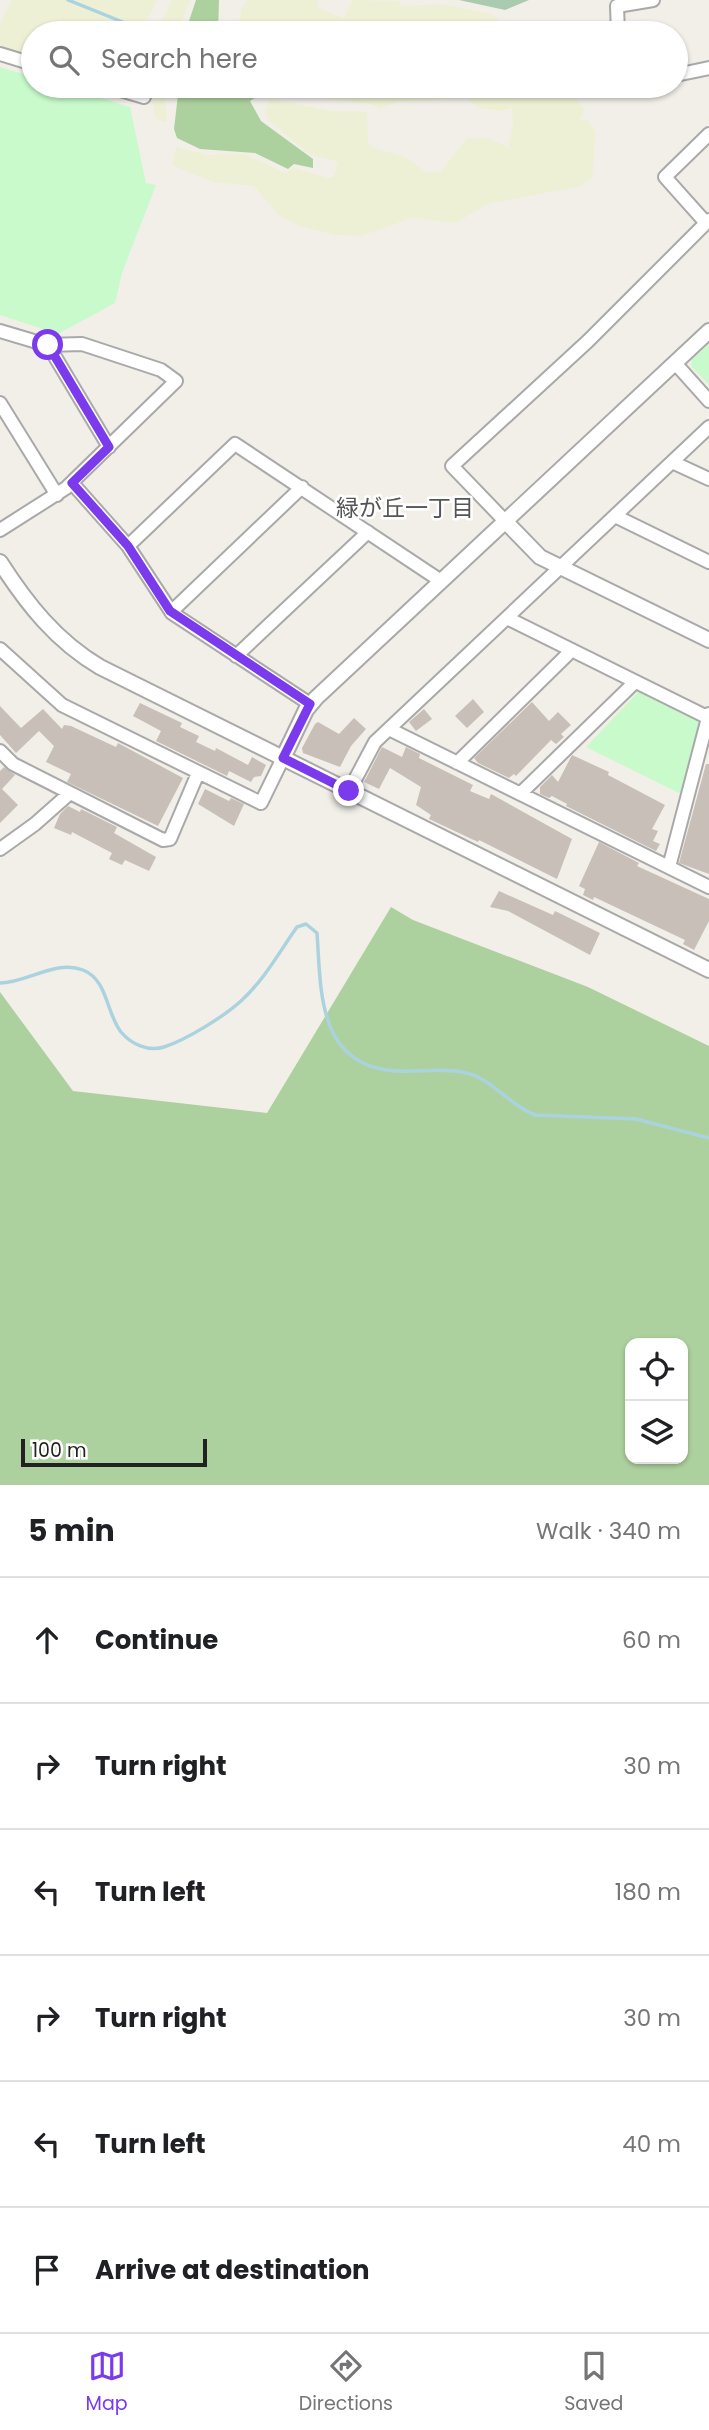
<!DOCTYPE html>
<html lang="en">
<head>
<meta charset="utf-8">
<style>
  body { margin:0; font-family:Poppins,"Noto Sans JP",sans-serif; background:#f6f6f6; color:#202124 }
  .controls { position:absolute; right:21px; bottom:21px; display:grid; overflow:hidden; border-radius:14px; box-shadow:0 2px 5px #0004 }
  .controls button { width:63px; height:63px; display:grid; place-items:center; padding:0; border:0; border-bottom:2px solid #e0e0e0; background:#fff; color:#202124; font:35px sans-serif }
  .scale { position:absolute; left:21px; bottom:18px; width:186px; box-sizing:border-box; padding-left:7px; border:4px solid #222; border-top:0; font-size:19px; line-height:24px; white-space:nowrap; color:#222; -webkit-text-stroke:5px #fff; paint-order:stroke }
  .stop { position:absolute; width:21px; height:21px; margin:-16px; border:5px solid #7c3aed; border-radius:50%; background:#fff }
  .stop.end { background:#7c3aed; border-color:#fff; box-shadow:0 2px 7px #0008 }
  .list { margin:0; padding:0; list-style:none }
  h2 { display:flex; justify-content:space-between; align-items:center; height:91px; margin:0; padding:0 28px; font-size:30px }
  h2 small { font-size:23px; font-weight:400; color:#757577 }
  .list li { display:grid; grid-template-columns:46px 1fr auto; gap:21px; align-items:center; box-sizing:border-box; height:126px; padding:0 28px; border-top:2px solid #e0e0e0 }
  .list b { display:block; font-size:26px; white-space:nowrap }
  .list em { font-size:23px; font-style:normal; color:#757577 }
  .icon { flex:none; width:38px; height:38px; fill:none; stroke:currentColor; stroke-width:2; stroke-linecap:round; stroke-linejoin:round }
  .map { position:relative; flex:none; width:709px; height:1485px; overflow:hidden }
  .search { position:absolute; background:#fff; box-shadow:0 2px 5px #0004; left:21px; right:21px; top:21px; height:77px; display:flex; align-items:center; gap:18px; box-sizing:border-box; padding:0 24px; border-radius:38px; color:#757577; font-size:26px }
  .sheet { height:847px; background:#fff }
  nav { display:flex; justify-content:space-around; align-items:center; box-sizing:border-box; height:98px; border-top:2px solid #e0e0e0; background:#fff; font-size:19px; color:#757577 }
  nav a { display:grid; justify-items:center; gap:4px }
  nav .on { color:#7c3aed }
  .map>svg:first-child { display:block }
  .farmland { fill:#eef0d5 }
  .forest { fill:#add19e; fill-rule:evenodd }
  .cemetery { fill:#aacbaf }
  .park { fill:#c8facc }
  .lines { fill:none; stroke-linecap:round; stroke-linejoin:round }
  .stream { stroke:#aad3df; stroke-width:3.5 }
  .building { fill:#c7bfb8 }
  .minor-casing { stroke:#a9a9a9; stroke-width:16 }
  .tertiary-casing { stroke:#a9a9a9; stroke-width:18 }
  .minor { stroke:#fff; stroke-width:12 }
  .tertiary { stroke:#fff; stroke-width:14 }
  .route { stroke:#7c3aed; stroke-width:9 }
  .labels { text-anchor:middle; stroke-width:5; stroke-linejoin:round; paint-order:stroke }
  .neighbourhood-label { font-size:23px; fill:#555; stroke:#fff }
</style>
</head>
<body>
<div class="map">
<svg width="709" height="1485" viewBox="0 0 709 1485">
  <rect width="100%" height="100%" fill="#f2efe9"/>
  <path class="farmland" d="M11,0h146l-11,23 -5,4 -1,6h-107v23l-33,-10v-20z
    M172,0h18l-12,33h-22z
    M248,0h69l1,8 26,10 8,-18 46,1 4,5 40,-2 50,10 6,5 -5,14h-256l5,-26z
    M150,86h16v36l-9,-2 -2,-4z
    M259,86h204l-7,12 -59,4 -17,6 -10,-4 -53,-6z
    M472,86h94l19,24 -6,10h9l8,13 -4,45 -11,8 -93,18 -32,19 -44,-5 -50,18 -28,-1 -32,-8 -24,-12 -24,-29 -41,-4 -41,-17 4,-18 32,8 36,-1 42,19 8,-5 35,10 5,-2 4,-14 -29,-8 -41,-34 -3,-9 5,-12 62,12 35,1 1,29 4,6 34,10 21,16 14,-2 26,-33h22l22,11 -3,-6 5,-15 -1,-20 -13,3 -22,-4 -10,-9z"/>
  <path class="forest" d="M196,0h23l-1,33h-33z
    M179,86h54l2,6 9,-6 10,1 4,9 -8,5 11,20 52,38v9l-19,-4 -6,5 -33,-16 -55,-4 -23,-11 -3,-9z
    M391,907l22,13 175,67 121,59v439h-709v-493l73,99 194,22zM630,1343h53v116h-53z"/>
  <path class="cemetery" d="M459,0h70l-24,10z"/>
  <path class="park" d="M0,67l33,10v9h29l68,21 16,76 10,2 -34,88 -7,30 -57,31 -58,-19z
    M709,344v41l-18,-19 1,-7z
    M640,690l61,29 -16,72 -6,2 -93,-46z"/>
  <g class="lines">
    <path class="stream" d="M68,0l72,29
      M0,983c27,0 56,-24 83,-13 25,10 23,43 38,62 10,12 27,20 43,15 22,-7 61,-31 78,-47 22,-20 38,-49 55,-73l9,-3 11,9c4,55 0,127 70,137 25,4 51,-3 75,2 30,5 46,33 73,43l101,4 73,19"/>
  </g>
  <path class="building" d="M473,699l11,13 -17,16 -12,-12z
    M532,702l17,19 9,-9 13,13 -10,9 3,3 -8,7 -5,-4 -35,36 -2,-2 -5,4 -31,-15 -4,-5z
    M140,703l42,20 -2,4 19,9 -3,6 19,9 1,-3 32,17 4,-8 14,8 -5,11 -7,1 -3,5 -22,-11 -2,5 -71,-35 5,-10 -28,-15z
    M0,706l21,22 22,-19 19,20 2,-4 7,1 45,21 2,-4 65,35 -25,48 -91,-44 4,-8 -25,-12 8,-16 -15,-15 -23,22 -16,-18z
    M424,709l8,10 -16,12 -7,-9z
    M354,718l12,11 -15,17 -11,21 -37,-14 -1,-5 13,-24 3,-2 21,12z
    M382,747l20,10 4,-10 14,7 -1,4 54,27 -3,6 19,8 2,-5 81,45 -15,40 -78,-39 -1,2 -49,-23 2,-4 -15,-10 5,-18 -31,-19 -11,21 -15,-7z
    M572,755l37,17 -1,3 57,30 -13,24 6,2 -5,10 7,3 -4,7 -90,-45 1,-2 -15,-8 -3,2 -9,-4v-7l12,-12 6,7z
    M706,764h3v110l-30,-11z
    M4,767l11,8 -13,14 16,16 -18,18v-52z
    M205,789l24,12 2,-3 13,6 -10,22 -36,-22z
    M68,806l12,6 1,-3 36,18 -3,6 42,24 -7,14 -24,-11 -3,5 -13,-6 3,-6 -40,-21 -1,3 -17,-7 6,-14z
    M599,842l40,21 -2,3 72,33v22l-15,29 -11,-6 2,-4 -91,-43 -1,3 -10,-5 2,-6 -6,-3z
    M499,891l54,24 2,-4 45,22 -10,22 -82,-44 -18,-4z"/>
  <g class="lines">
    <g class="minor-casing">
      <path id="minor" d="M618,33l-1,-27 36,-6
        M0,54l33,10
        M676,75l33,-7
        M107,86l37,11
        M620,86h2
        M706,223l-41,-46 44,-43
        M0,331l47,14 35,-1 79,26 15,11 -110,107 -66,42
        M48,345l61,102
        M675,363l34,38
        M0,403l57,92
        M672,462l37,17
        M72,483l56,63 44,67 138,91
        M615,516l94,46
        M505,521l-53,-55 136,-125 121,-121
        M128,546l107,-102 206,137
        M171,612l131,-125
        M507,618l202,100
        M0,649l62,56 199,98 22,-45
        M236,656l132,-124
        M389,729l320,158
        M0,751l13,13 150,76 7,-1 28,-66
        M457,763l115,-113
        M349,791l26,-49 334,-315
        M520,794l115,-112
        M0,849l35,-25 35,-31
        M669,867l40,-153"/>
    </g>
    <g class="tertiary-casing">
      <path id="tertiary" d="M505,521l35,36 169,83
        M0,562c27,42 56,79 100,105l609,303
        M283,758l23,-48 10,-12 393,-367"/>
    </g>
    <use href="#minor" class="minor"/>
    <use href="#tertiary" class="tertiary"/>
  </g>
  <g class="lines">
    <path class="route" d="M48,345l61,102 -37,36 56,63 42,65 140,93 -27,54 66,33"/>
  </g>
  <g class="labels">
    <g class="neighbourhood-label">
      <text x="405" y="516">緑が丘一丁目</text>
    </g>
  </g>
</svg>
<div class="controls">
<button><svg class="icon" aria-label="locate" viewBox="0 0 24 24"><circle cx="12" cy="12" r="6"/><path d="M12 2v4M12 18v4M2 12h4M18 12h4"/></svg></button>
<button><svg class="icon" aria-label="layers" viewBox="0 0 24 24"><path d="M12 4l9 5-9 5-9-5zM3 14l9 5 9-5"/></svg></button>
</div>
<div class="scale">100 m</div>
<div class="stop" style="left:48px;top:345px"></div>
<div class="stop end" style="left:349px;top:791px"></div>
<div class="search"><svg class="icon" aria-label="search" viewBox="0 0 24 24"><circle cx="10" cy="10" r="6"/><path d="M15 15l6 6"/></svg>Search here</div>
</div>
<section class="sheet">
<h2>5 min<small>Walk · 340 m</small></h2>
<ul class="list">
<li><svg class="icon" aria-label="ahead" viewBox="0 0 24 24"><path d="M12 20V5M6 11l6-6 6 6"/></svg><div><b>Continue</b></div><em>60 m</em></li>
<li><svg class="icon" aria-label="right" viewBox="0 0 24 24"><path d="M7 20v-9h11M14 6l5 5-5 5"/></svg><div><b>Turn right</b></div><em>30 m</em></li>
<li><svg class="icon" aria-label="left" viewBox="0 0 24 24"><path d="M17 20v-9H6M10 6l-5 5 5 5"/></svg><div><b>Turn left</b></div><em>180 m</em></li>
<li><svg class="icon" aria-label="right" viewBox="0 0 24 24"><path d="M7 20v-9h11M14 6l5 5-5 5"/></svg><div><b>Turn right</b></div><em>30 m</em></li>
<li><svg class="icon" aria-label="left" viewBox="0 0 24 24"><path d="M17 20v-9H6M10 6l-5 5 5 5"/></svg><div><b>Turn left</b></div><em>40 m</em></li>
<li><svg class="icon" aria-label="arrive" viewBox="0 0 24 24"><path d="M6 21V4h12l-3 4 3 4H6"/></svg><div><b>Arrive at destination</b></div></li>
</ul>
</section>
<nav>
<a class="on"><svg class="icon" aria-label="map" viewBox="0 0 24 24"><path d="M3 6l6-2 6 2 6-2v14l-6 2-6-2-6 2zM9 4v14M15 6v14"/></svg>Map</a>
<a><svg class="icon" aria-label="directions" viewBox="0 0 24 24"><path d="M12 3l9 9-9 9-9-9zM9 14v-3h6M13 9l2 2-2 2"/></svg>Directions</a>
<a><svg class="icon" aria-label="saved" viewBox="0 0 24 24"><path d="M7 4h10v16l-5-4-5 4z"/></svg>Saved</a>
</nav>
</body>
</html>
